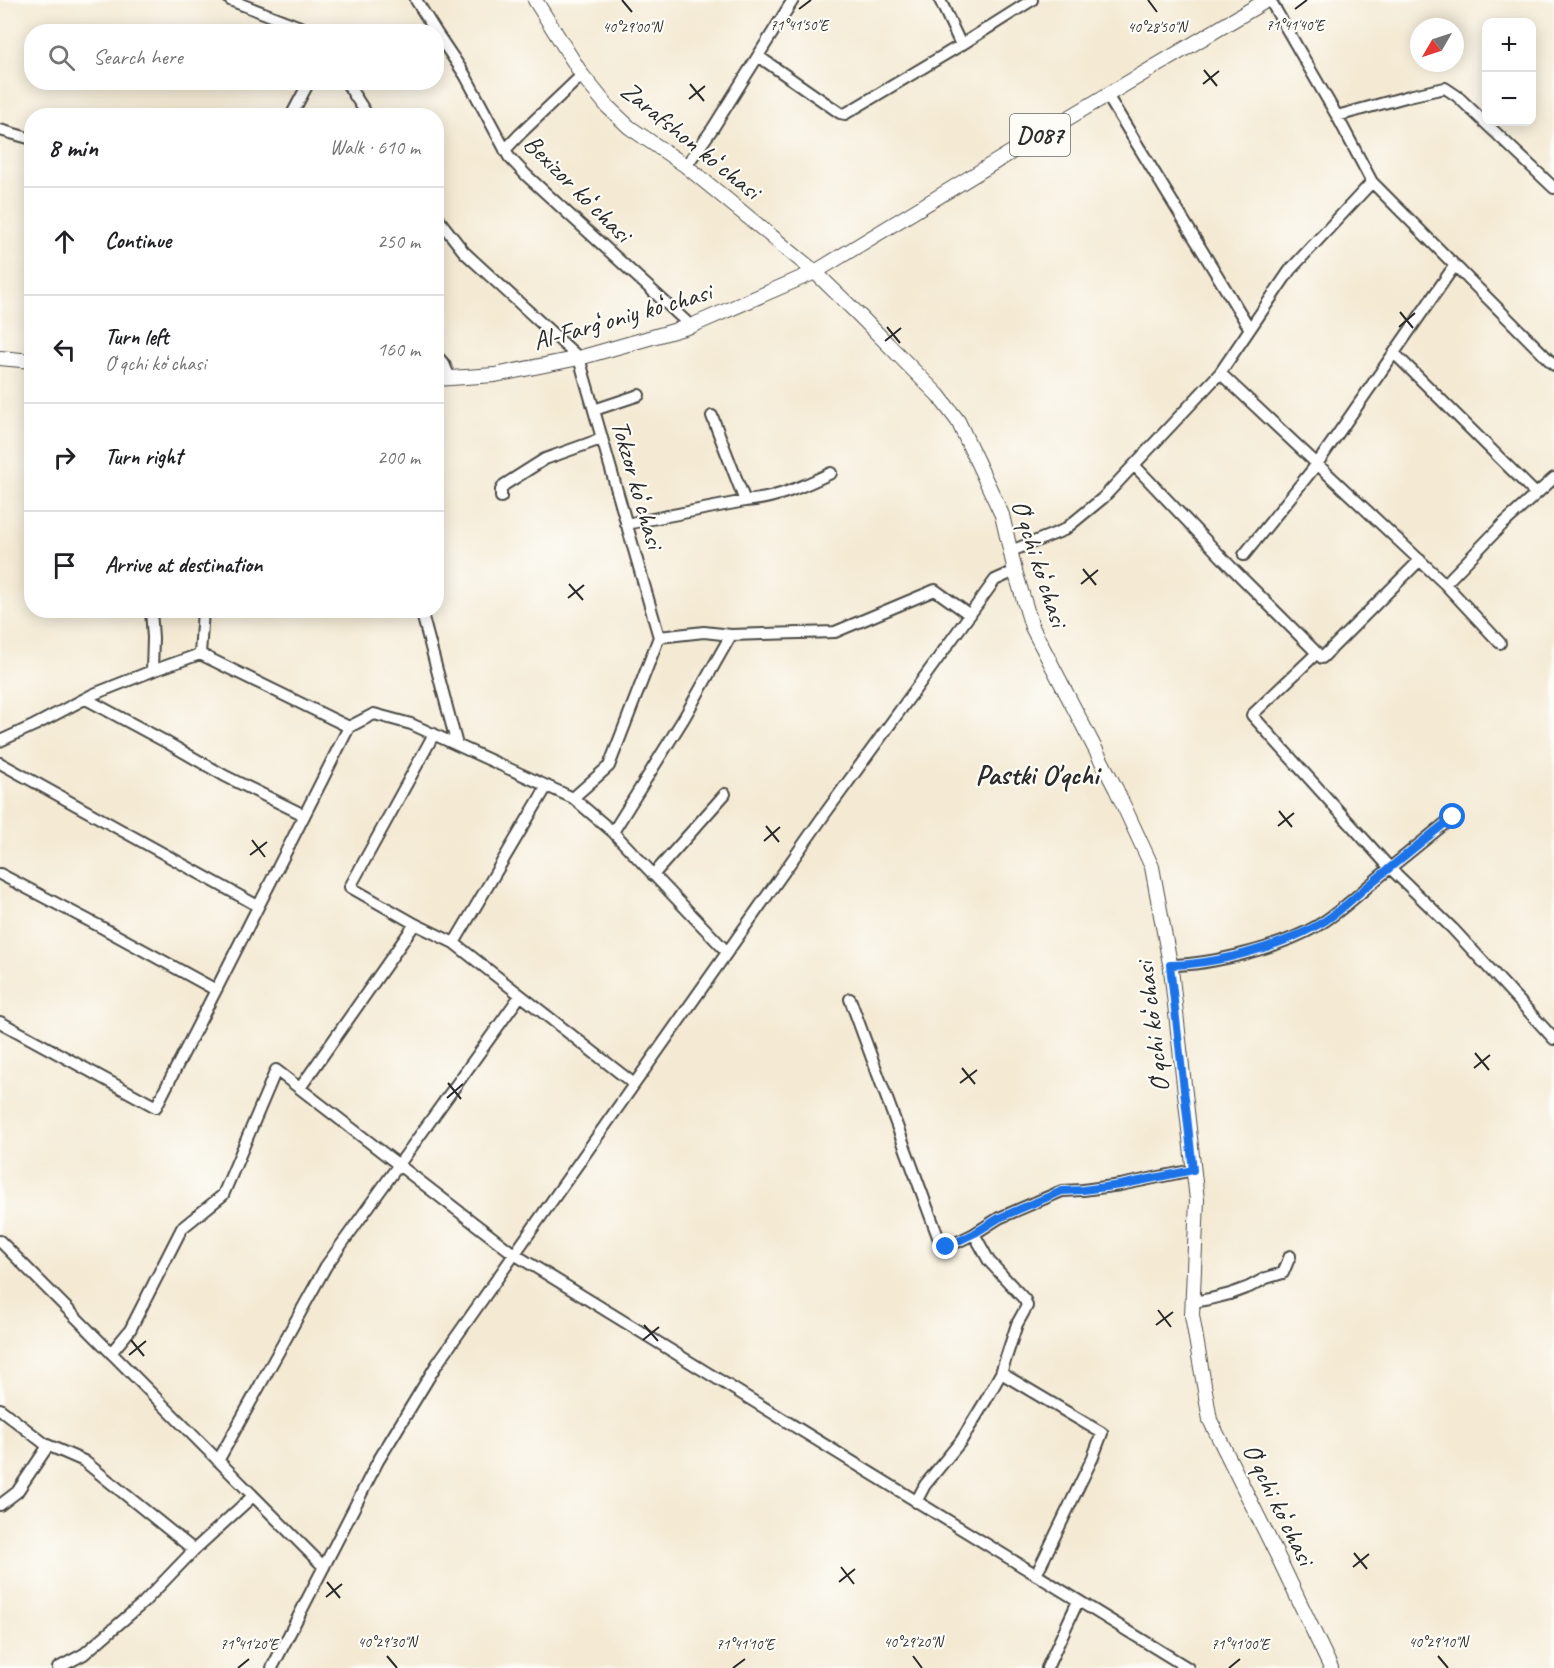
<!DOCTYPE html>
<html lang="en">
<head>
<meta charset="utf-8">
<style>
  body { margin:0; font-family:Caveat,sans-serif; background:#f6f6f6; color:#202124 }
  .controls { position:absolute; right:18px; top:18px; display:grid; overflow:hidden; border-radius:12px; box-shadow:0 3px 15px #0003 }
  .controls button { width:54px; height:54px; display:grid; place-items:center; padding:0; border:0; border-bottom:2px solid #e0e0e0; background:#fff; color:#202124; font:30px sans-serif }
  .compass { position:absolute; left:1410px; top:18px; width:54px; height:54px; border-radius:50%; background:#fff; box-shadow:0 3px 15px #0003; rotate:231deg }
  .stop { position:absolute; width:18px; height:18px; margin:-14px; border:4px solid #1a73e8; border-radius:50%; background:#fff }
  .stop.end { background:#1a73e8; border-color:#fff; box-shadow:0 2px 6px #0008 }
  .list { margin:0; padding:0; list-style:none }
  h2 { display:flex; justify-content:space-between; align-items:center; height:78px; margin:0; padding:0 24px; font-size:26px }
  h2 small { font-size:20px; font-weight:400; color:#757577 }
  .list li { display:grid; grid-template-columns:39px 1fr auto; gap:18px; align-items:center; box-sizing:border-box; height:108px; padding:0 24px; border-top:2px solid #e0e0e0 }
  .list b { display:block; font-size:22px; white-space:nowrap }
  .list p { margin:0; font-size:20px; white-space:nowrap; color:#757577 }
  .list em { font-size:20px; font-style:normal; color:#757577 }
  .icon { flex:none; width:33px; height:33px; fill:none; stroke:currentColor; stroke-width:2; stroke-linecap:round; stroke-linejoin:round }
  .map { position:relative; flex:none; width:1554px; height:1668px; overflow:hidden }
  .search { position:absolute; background:#fff; box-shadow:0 3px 15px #0003; left:24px; top:24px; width:420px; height:66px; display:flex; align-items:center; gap:15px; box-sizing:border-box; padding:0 21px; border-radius:24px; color:#757577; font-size:22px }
  .panel { position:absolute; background:#fff; box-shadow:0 3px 15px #0003; left:24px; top:108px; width:420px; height:510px; border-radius:24px }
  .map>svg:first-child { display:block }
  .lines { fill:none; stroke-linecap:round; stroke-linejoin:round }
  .minor-casing { stroke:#494844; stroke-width:14 }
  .major-casing { stroke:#494844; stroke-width:16 }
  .minor { stroke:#fff; stroke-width:10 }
  .major { stroke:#fff; stroke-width:14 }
  .route { stroke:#1a73e8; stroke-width:8 }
  .ticks { fill:none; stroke:#2b2b2b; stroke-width:2 }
  .labels { text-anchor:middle; stroke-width:4.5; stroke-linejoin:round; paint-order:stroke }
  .shield { fill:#fdfcf7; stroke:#6a6a68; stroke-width:1.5 }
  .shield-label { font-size:24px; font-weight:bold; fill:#2b2b2b }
  .street-label { font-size:26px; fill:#2b2b2b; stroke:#fdfcf7 }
  .quarter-label { font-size:28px; font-weight:bold; fill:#2b2b2b; stroke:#fdfcf7 }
  .ticks-label { font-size:15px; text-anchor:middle; fill:#2b2b2b; stroke:#fdfcf7; stroke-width:4.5; stroke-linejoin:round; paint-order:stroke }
</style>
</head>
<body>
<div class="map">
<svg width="1554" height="1668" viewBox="0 0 1554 1668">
  <rect width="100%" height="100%" fill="#fdfcf7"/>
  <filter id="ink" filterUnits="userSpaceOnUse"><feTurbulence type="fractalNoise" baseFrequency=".0167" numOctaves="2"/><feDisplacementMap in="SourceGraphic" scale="12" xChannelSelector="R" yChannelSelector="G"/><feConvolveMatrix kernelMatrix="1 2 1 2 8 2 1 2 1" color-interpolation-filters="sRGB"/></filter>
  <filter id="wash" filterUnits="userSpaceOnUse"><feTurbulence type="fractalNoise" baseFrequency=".008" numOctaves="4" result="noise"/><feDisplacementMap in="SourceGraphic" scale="24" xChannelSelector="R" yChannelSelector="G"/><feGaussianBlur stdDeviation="1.35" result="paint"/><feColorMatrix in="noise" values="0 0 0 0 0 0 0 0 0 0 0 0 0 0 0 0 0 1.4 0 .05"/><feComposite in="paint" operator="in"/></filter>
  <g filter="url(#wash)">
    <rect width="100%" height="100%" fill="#f4ead4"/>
  </g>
  <g filter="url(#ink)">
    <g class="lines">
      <g class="minor-casing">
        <path id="minor" d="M230,0l83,32
          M416,0l20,32
          M940,0l21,45
          M1270,0l67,116 35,66 -82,88 -70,103 225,211 55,59
          M436,32l29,43 44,82 17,18 165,151
          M758,56l82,57 5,1 116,-69 71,-45
          M346,82l22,34
          M1107,95l143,234
          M291,116l18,-34
          M1337,116l76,-21 32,-7 12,8 97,92
          M0,130l32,9
          M505,150l15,-16 62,-59
          M686,166l27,-38 80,-128
          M1372,182l182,183
          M436,216l28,36 115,106 80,279 -50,129 -36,32
          M1394,353l142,141
          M436,355l8,9 6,14
          M594,410l45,-15
          M712,416l33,85c30,-2 59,-15 86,-28
          M1134,465l97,102 91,91 98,-98
          M501,497v-7l3,-5 41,-26 56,-20
          M626,524l119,-23
          M1011,551l53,-21 39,-32 117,-125
          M1244,555l73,-91 138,-199
          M1445,584l57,-59 52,-47
          M151,610l2,28 -1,33 48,-17 149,73 25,-13 37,10 162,74 40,34 114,120
          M421,610l36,135
          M731,635l104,-3 100,-42 35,25
          M200,654l3,-44
          M86,699l80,43 59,34 79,39
          M434,734l-84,153 65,37 39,19
          M0,741l35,-16 59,-31 58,-23
          M0,763l258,143
          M547,786l-93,157 180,141
          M1453,817l-63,51 63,61 101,110
          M613,832l71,-114 47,-83 -27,-3 -45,5
          M0,874l101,53 115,63 -60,117 -156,-85
          M653,875l72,-81
          M1170,965c41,0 111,-18 147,-39 26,-15 49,-39 73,-58l-138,-153 65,-62
          M216,990l133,-263
          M850,999l90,243 3,4 4,1 27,-13
          M300,1088l115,-164
          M0,1241l324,326
          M1193,1302l17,-3 20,-5 19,-7 17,-9 17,-5 7,-17
          M111,1353l19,-23 52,-102 41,-33 53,-125 238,184 674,414
          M1001,1373l101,60 -9,24 -57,118
          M0,1409l45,35 39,17 110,89
          M218,1461l108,-195 194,-270
          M916,1502l9,-17 36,-44 25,-41 15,-27 16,-49 10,-18 -2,-6 -36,-39 -15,-27 25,-16 63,-27 21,-1 37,-5 73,-15
          M0,1505l17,-13 31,-46
          M58,1668l26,-14 59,-51 51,-53 59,-54
          M272,1668l106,-207 59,-97 387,-549 171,-235 20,-9
          M1047,1668l31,-67"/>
      </g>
      <g class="major-casing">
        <path id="major" d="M535,0l47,75 26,32 21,20 57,39 129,106 45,44 78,79 20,26 44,94 13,56 17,56 84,162 36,78 19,102 26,231 -5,115 18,105 70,141 51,107
          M0,358l32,3
          M436,379l59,-4 84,-17 112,-32 124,-54 213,-130 239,-142"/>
      </g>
      <use href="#minor" class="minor"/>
      <use href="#major" class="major"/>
    </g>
  </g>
  <g class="lines" filter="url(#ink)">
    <path class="route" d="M946,1247l29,-14 24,-15 63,-27 21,-1 37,-5 73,-15 -23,-205c43,0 108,-18 146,-39 20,-10 37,-28 54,-42 28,-23 55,-45 83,-67"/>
  </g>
  <path class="ticks" d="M622,0l10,12M1148,0l9,12M799,9l12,-9M1295,9l12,-9M1204,70l13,16M690,84l14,17M1203,84l16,-13M689,99l16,-13M1400,312l13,16M887,327l13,16M1399,327l16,-14M885,341l16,-13M1083,569l13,16M569,584l14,16M1081,584l17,-14M568,598l16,-13M1279,811l13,16M766,826l13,16M1278,826l16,-13M252,840l13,17M764,841l16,-14M250,855l17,-13M1475,1053l14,17M962,1068l13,16M1474,1068l16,-13M448,1083l13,16M960,1083l17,-13M447,1098l16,-14M1158,1310l13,17M644,1325l14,16M1156,1325l17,-13M131,1340l13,16M643,1340l16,-13M129,1355l17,-14M1354,1553l13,16M841,1567l13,17M1353,1567l16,-13M327,1582l13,16M839,1582l16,-13M326,1597l16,-13M387,1656l10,12M913,1656l9,12M1438,1656l10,12M238,1668l11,-9M733,1668l12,-9M1229,1668l11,-9"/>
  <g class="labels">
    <rect class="shield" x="1010" y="114" width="60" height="42" rx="4.5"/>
    <g class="shield-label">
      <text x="1040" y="143">D087</text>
    </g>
    <g class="street-label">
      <text transform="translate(691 140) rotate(39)" y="9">Zarafshon koʻchasi</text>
      <text transform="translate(578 188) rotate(45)" y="9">Bexizor koʻchasi</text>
      <text transform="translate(622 316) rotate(-16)" y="9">Al-Fargʻoniy koʻchasi</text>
      <text transform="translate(638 484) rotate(74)" y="9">Tokzor koʻchasi</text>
      <text transform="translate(1040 563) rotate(72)" y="9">Oʻqchi koʻchasi</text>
      <text transform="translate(1152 1027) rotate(-97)" y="9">Oʻqchi koʻchasi</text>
      <text transform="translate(1279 1504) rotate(64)" y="9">Oʻqchi koʻchasi</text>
    </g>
    <g class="quarter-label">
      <text x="1037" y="784">Pastki O'qchi</text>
    </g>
  </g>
  <g class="ticks-label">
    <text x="799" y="30">71°41'50"E</text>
    <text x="1295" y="30">71°41'40"E</text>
    <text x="632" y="32">40°29'00"N</text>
    <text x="1157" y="32">40°28'50"N</text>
    <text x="387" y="1647">40°29'30"N</text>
    <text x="913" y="1647">40°29'20"N</text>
    <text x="1438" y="1647">40°29'10"N</text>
    <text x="249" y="1649">71°41'20"E</text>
    <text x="745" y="1649">71°41'10"E</text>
    <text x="1240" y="1649">71°41'00"E</text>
  </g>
</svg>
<div class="controls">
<button>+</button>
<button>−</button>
</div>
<svg class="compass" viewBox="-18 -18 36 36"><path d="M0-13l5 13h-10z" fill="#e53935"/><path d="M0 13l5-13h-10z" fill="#757577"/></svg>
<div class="stop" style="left:1453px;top:817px"></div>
<div class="stop end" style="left:946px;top:1247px"></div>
<div class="search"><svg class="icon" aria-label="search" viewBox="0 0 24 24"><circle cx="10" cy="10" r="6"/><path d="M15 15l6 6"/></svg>Search here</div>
<section class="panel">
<h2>8 min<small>Walk · 610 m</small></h2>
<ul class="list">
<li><svg class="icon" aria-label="ahead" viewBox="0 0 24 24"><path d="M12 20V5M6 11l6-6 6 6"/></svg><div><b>Continue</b></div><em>250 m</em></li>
<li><svg class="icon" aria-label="left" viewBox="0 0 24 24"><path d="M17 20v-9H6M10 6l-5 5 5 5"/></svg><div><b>Turn left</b><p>Oʻqchi koʻchasi</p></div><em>160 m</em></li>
<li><svg class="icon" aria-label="right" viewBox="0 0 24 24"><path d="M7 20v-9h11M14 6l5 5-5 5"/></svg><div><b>Turn right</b></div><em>200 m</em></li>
<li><svg class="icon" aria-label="arrive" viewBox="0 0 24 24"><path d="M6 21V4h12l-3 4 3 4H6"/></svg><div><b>Arrive at destination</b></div></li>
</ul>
</section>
</div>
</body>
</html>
